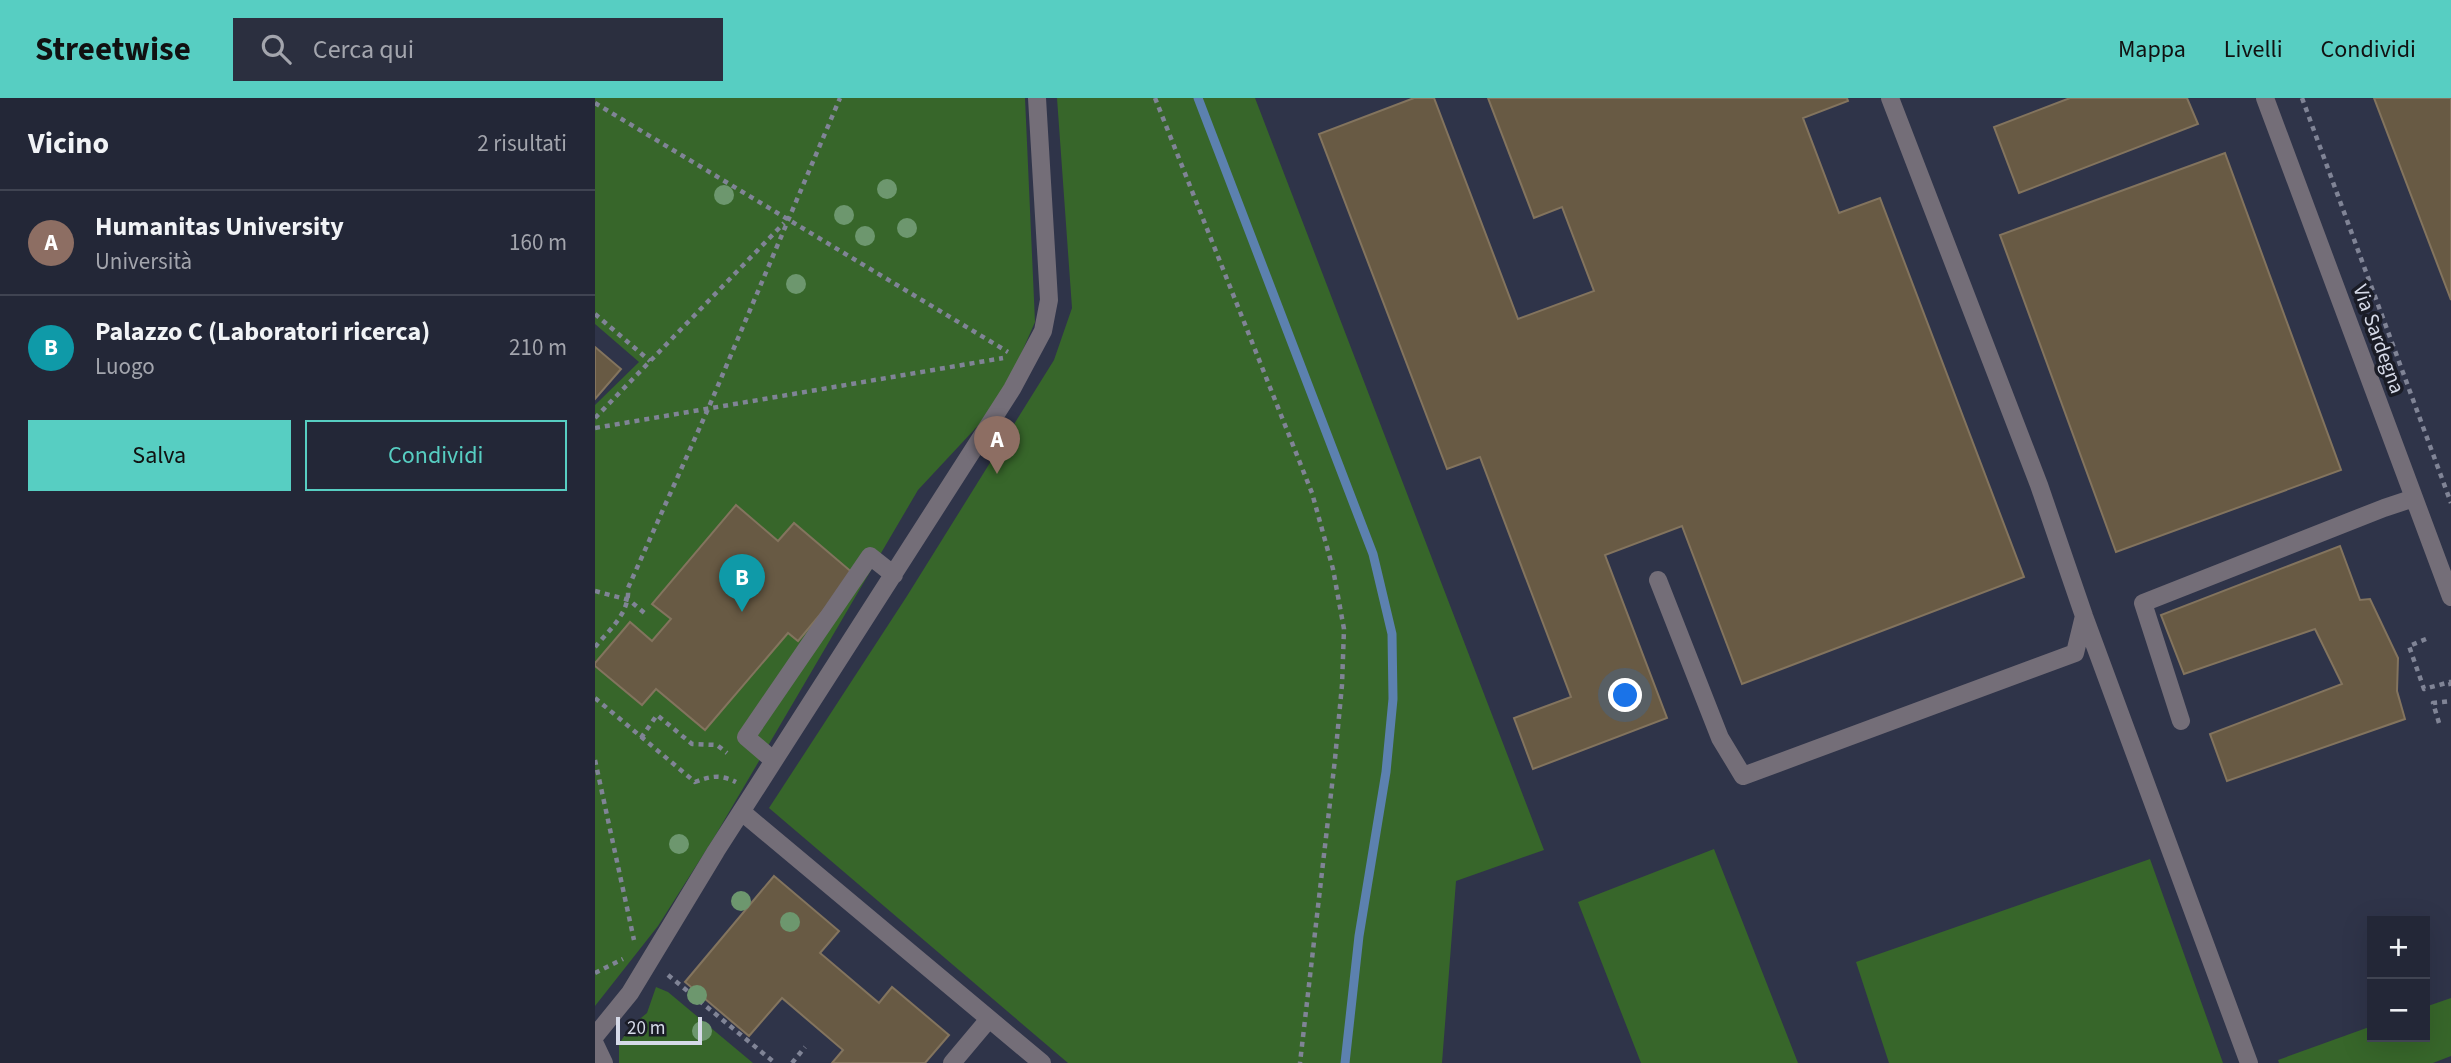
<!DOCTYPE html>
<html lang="it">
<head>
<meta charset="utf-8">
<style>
  body { margin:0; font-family:"Source Sans 3",sans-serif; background:#2b2f3f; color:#f1f3f6 }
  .controls { position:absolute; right:21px; bottom:21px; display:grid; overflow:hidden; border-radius:0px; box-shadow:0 7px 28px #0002 }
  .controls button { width:63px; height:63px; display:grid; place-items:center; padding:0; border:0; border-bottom:2px solid #404452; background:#232737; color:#f1f3f6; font:35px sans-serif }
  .scale { position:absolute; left:21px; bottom:18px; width:86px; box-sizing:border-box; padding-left:7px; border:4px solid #d6dae8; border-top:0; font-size:19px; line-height:24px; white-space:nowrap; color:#d6dae8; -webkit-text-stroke:5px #1a1c26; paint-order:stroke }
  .you { position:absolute; left:1031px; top:598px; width:24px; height:24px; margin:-18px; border:5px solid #fff; border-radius:50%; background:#1a73e8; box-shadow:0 0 0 10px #1a73e833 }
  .badge { display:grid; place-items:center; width:46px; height:46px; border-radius:50%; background:#57cec2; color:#fff; font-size:23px; font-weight:700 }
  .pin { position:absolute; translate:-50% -58px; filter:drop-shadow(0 2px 4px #0008) }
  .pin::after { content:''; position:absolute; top:37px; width:24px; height:21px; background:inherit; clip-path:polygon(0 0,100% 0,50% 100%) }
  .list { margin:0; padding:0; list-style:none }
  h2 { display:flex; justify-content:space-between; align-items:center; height:91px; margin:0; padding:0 28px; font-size:30px }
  h2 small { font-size:23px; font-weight:400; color:#a3a5ad }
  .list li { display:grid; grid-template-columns:46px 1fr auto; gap:21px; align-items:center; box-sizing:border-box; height:105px; padding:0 28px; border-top:2px solid #404452 }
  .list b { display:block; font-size:26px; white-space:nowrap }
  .list p { margin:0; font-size:23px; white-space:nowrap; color:#a3a5ad }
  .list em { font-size:23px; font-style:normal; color:#a3a5ad }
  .actions { display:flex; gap:14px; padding:21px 28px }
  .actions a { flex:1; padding:16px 0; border:2px solid #57cec2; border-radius:0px; text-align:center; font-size:24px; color:#57cec2 }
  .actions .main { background:#57cec2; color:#111 }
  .icon { flex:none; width:38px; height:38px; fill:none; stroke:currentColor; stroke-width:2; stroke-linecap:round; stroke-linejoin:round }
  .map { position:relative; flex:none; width:1856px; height:965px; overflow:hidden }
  header { display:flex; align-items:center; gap:42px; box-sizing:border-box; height:98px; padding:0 35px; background:#57cec2; color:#111 }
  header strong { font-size:33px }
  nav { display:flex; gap:38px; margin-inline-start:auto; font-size:24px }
  .search { width:490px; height:63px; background:#2b2f3f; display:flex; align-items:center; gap:18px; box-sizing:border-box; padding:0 24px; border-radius:0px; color:#a3a5ad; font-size:26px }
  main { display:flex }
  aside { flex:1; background:#232737 }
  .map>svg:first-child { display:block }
  .green { fill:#37662a }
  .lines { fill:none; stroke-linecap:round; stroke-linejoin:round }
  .stream { stroke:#5c81af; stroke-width:9 }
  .building { fill:#685a44; stroke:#83745e; stroke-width:2 }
  .path { stroke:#808496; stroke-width:4.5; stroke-dasharray:5 5; stroke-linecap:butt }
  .minor { stroke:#746e78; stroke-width:18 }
  .tree { fill:#6d976e }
  .labels { text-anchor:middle; stroke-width:7; stroke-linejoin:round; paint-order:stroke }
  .street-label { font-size:21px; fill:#d6dae8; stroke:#1a1c26 }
</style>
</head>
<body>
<header>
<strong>Streetwise</strong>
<div class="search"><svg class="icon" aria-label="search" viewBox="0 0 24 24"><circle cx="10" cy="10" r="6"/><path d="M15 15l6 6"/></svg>Cerca qui</div>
<nav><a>Mappa</a><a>Livelli</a><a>Condividi</a></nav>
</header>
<main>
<aside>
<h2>Vicino<small>2 risultati</small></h2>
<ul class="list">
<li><span class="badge" style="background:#8d6e63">A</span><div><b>Humanitas University</b><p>Università</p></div><em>160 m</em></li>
<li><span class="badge" style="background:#0f9aa8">B</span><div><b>Palazzo C (Laboratori ricerca)</b><p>Luogo</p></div><em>210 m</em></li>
</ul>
<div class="actions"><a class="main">Salva</a><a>Condividi</a></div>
</aside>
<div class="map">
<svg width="1856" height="965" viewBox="0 0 1856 965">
  <rect width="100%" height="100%" fill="#2f3449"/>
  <path class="green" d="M0,0h430l10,224 -35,80 -82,88 -203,346 -57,90 -63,80v-601l44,-43 -44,-38z
    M462,0h198l289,752 -88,31 -14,182h-374l-299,-255 138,-212 147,-236 18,-52z
    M1119,751l84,214h-157l-63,-161z
    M1555,761l73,204h-334l-33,-101z
    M61,889l12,5 85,71h-134v-19l11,-17 17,-14z
    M1856,900v58l-18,7h-154l-1,-3 94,-34v11h53v-30z"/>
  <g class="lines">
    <path class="stream" d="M603,0l175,456 19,80 1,65 -7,73 -27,164 -14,127"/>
  </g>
  <path class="building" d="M819,0h20l84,221 76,-28 -32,-84 -28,11 -46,-120h359l1,3 -45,17 36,95 41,-15 144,379 -282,107 -60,-158 -77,29 62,163 -134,51 -19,-51 57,-21 -91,-240 -33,12 -128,-335z
    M1475,0h117l11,26 -179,69 -25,-66z
    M1779,0h77v202z
    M1630,55l116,317 -225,82 -116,-317z
    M0,249l26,22 -26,30z
    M141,407l42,36 16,-18 60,51 -56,67 -10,-8 -83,97 -49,-41 -14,16 -47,-39v-3l35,-41 22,19 19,-22 -19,-15z
    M1745,448l20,54 10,-1 28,59 -1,33 8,28 -178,62 -17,-47 132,-50 -27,-55 -131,45 -23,-59z
    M179,778l65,55 -19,22 59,50 13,-16 57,48 -24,28h-93l11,-13 -61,-52 -33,38 -64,-54z"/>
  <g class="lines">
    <path class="path" d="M560,0l157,395 21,76 11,60 -2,56 -7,74 -35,304
      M1707,0l149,405
      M0,5l413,249
      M0,216l55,47
      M0,320l189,-195
      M0,330l408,-70
      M0,493l34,9 19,16
      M1831,541l-17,7 15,43 26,-7 1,5
      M0,549c15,-18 35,-34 33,-59l80,-179 132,-311
      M0,600l100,84c16,-6 25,-8 41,0
      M1844,625l-6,-20 18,-2
      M46,640l16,-23 35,29 25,1 10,8
      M0,662l39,180
      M0,875l28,-14
      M73,877l107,88
      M197,965l13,-16"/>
    <path class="minor" d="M1295,0l149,387 45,131 165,447
      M1670,0l186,499
      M1063,482l62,158 23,38 332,-123 9,-37
      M1586,623l-38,-118 241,-95 30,-10
      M178,662l-27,-23 124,-181 24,19
      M147,714l300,251
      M0,938l35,-43 86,-142 296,-462 31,-58 6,-31 -12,-202
      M0,946l9,19
      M357,965l37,-44"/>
  </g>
  <g class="tree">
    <circle cx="292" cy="91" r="10"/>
    <circle cx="129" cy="97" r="10"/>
    <circle cx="249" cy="117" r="10"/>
    <circle cx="312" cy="130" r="10"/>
    <circle cx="270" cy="138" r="10"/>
    <circle cx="201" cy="186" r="10"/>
    <circle cx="84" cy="746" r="10"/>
    <circle cx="146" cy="803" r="10"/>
    <circle cx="195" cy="824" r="10"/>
    <circle cx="102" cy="897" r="10"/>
    <circle cx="107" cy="933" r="10"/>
  </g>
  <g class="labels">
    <g class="street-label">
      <text transform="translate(1784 241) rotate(70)" y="7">Via Sardegna</text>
    </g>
  </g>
</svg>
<div class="controls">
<button>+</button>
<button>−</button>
</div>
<div class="scale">20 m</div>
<div class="you"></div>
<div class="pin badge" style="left:402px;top:376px;background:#8d6e63">A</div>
<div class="pin badge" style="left:147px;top:514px;background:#0f9aa8">B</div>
</div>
</main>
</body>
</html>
